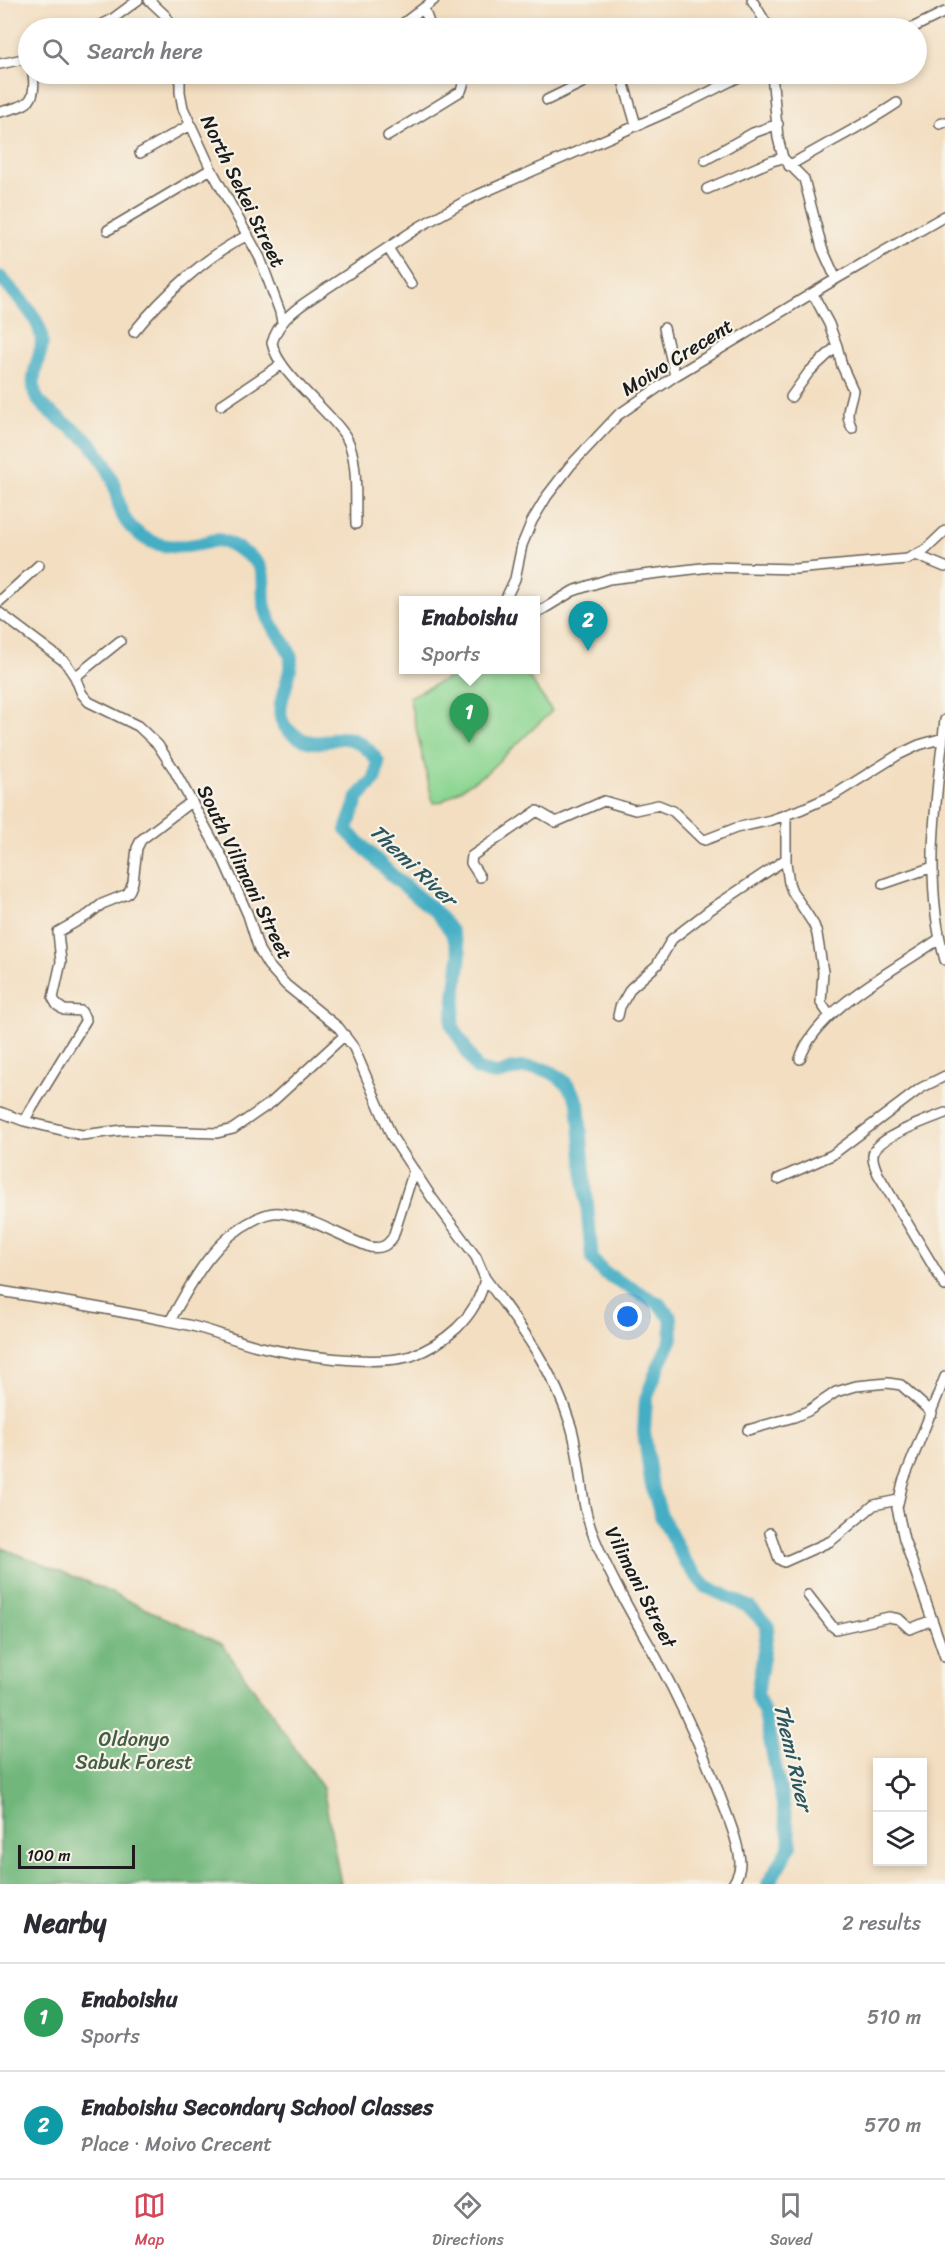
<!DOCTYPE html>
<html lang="en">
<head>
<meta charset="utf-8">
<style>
  body { margin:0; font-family:Sriracha,sans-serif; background:#f7f7f7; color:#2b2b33 }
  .controls { position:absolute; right:18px; bottom:18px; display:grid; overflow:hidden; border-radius:0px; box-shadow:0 3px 9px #0003 }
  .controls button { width:54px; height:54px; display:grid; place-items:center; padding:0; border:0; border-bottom:2px solid #e1e1e2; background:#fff; color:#2b2b33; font:30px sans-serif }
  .scale { position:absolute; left:18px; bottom:15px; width:117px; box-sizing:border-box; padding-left:6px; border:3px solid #1c1c1c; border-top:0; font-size:16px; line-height:21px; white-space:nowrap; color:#1c1c1c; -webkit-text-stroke:4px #f7f3e8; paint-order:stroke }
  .you { position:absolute; left:628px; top:1317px; width:21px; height:21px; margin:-15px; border:4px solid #fff; border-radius:50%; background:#1a73e8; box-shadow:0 0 0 9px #1a73e833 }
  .badge { display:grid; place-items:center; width:39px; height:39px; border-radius:50%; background:#d1495b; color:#fff; font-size:20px; font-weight:700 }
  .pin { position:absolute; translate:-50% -50px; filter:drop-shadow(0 2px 3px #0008) }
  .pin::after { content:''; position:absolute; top:32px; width:21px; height:18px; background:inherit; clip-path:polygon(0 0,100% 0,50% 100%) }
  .popup { position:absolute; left:399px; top:596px; width:141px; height:78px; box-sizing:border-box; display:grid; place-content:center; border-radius:0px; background:#fff; filter:drop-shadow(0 2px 4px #0005); font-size:20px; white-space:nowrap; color:#7c7c81 }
  .popup b { font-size:22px; color:#2b2b33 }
  .popup::after { content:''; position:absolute; left:50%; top:100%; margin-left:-12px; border:12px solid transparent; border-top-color:#fff }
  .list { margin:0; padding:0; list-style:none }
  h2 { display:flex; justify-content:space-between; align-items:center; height:78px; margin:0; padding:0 24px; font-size:26px }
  h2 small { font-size:20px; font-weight:400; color:#7c7c81 }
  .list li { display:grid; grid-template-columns:39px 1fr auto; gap:18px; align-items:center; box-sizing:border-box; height:108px; padding:0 24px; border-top:2px solid #e1e1e2 }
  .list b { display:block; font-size:22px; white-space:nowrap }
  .list p { margin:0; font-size:20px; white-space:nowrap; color:#7c7c81 }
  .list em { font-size:20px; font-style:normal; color:#7c7c81 }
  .icon { flex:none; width:33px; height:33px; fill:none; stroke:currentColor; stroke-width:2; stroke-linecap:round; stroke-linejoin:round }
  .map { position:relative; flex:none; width:945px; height:1884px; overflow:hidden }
  .search { position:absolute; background:#fff; box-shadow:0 3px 9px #0003; left:18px; right:18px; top:18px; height:66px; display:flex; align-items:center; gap:15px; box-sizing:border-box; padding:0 21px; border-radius:33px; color:#7c7c81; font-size:22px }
  .sheet { height:294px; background:#fff }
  nav { display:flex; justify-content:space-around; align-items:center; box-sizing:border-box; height:84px; border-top:2px solid #e1e1e2; background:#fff; font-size:16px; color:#7c7c81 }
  nav a { display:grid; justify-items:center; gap:3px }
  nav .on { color:#d1495b }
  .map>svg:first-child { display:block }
  .green { fill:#8cd692; stroke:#547957; stroke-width:1.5 }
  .forest { fill:#71b77c; stroke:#466a4c; stroke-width:1.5 }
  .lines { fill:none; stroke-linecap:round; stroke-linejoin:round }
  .river { stroke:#45aec4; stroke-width:14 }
  .street-casing { stroke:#676056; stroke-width:12 }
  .street { stroke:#fff; stroke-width:9 }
  .labels { text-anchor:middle; stroke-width:4.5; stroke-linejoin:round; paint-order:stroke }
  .street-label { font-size:20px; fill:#1c1c1c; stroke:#f7f3e8 }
  .park-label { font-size:20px; fill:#435d45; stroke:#f7f3e8 }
  .water-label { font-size:21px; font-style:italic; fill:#2c565f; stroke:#f7f3e8 }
</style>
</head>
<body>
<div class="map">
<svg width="945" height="1884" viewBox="0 0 945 1884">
  <rect width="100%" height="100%" fill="#f7f3e8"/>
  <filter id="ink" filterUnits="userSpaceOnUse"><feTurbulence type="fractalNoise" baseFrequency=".0167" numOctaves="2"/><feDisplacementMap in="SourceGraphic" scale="12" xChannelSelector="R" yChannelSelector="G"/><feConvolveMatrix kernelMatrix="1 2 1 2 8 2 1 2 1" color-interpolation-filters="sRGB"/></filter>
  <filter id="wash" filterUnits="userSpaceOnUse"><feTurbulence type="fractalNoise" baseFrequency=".008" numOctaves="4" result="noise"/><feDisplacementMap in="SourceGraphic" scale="24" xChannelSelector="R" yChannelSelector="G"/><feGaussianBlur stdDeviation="1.35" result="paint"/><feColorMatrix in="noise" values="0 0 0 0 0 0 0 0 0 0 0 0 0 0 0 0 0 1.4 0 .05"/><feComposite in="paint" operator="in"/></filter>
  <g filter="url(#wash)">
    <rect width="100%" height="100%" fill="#f3dec1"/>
    <path class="green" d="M465,670h59l28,41 -67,63 -44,28 -8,1 -24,-106z"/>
    <path class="forest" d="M0,1547l92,37 130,60 101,144 18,96h-341z"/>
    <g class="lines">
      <path class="river" d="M0,277c16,19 47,44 41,72 -4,15 -10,29 -6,45 5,16 44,36 57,51 8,11 16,22 21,35 5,16 5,33 17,46 20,22 44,23 70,18 6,-1 13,-4 18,-4 10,1 33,16 39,23 11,13 4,29 8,44 2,5 3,11 6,17 6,10 19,23 20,35 1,20 -16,44 -9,62 5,13 25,23 38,21 7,0 15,-4 22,-4 16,0 28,12 36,24l-3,17 -17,18 -12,33 50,49 40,33 15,19 9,22 -8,72 25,44c6,2 12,4 18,5 6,0 13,-4 19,-5 32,-5 51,5 64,34l14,156 11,13 56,32 12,14 1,20 -15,32 -11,29 -2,32 7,51 10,34 25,47 19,23 44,21 19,19 -11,69 8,20 26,130 -23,39"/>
    </g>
  </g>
  <g filter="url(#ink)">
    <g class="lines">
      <g class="street-casing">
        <path id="street" d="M149,0l17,16 6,12
          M752,0l17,28
          M424,9l7,19
          M95,28l16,-8 27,-20
          M397,28l37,-28
          M912,28l33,-16
          M0,64l23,-5 5,2
          M180,74v18l3,16 28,61 49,89 20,54 2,10
          M621,74l15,51
          M772,74l6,64 5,20 21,21 18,69 14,31
          M547,100l53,-26
          M0,112c27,-7 37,-8 33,-38
          M940,124l5,-2
          M388,136l73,-45 3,-9 -5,-8
          M140,153l50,-28
          M705,160l48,-27 25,-9
          M789,166c36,-22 74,-40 108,-63
          M707,189l65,-28 11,-3
          M108,230l103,-61
          M388,248l23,36
          M813,294l16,30 8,22 5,20 11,24c-3,16 -9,23 -1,38
          M664,328l11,48
          M134,332c29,-36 72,-76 114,-97
          M791,397l18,-25 28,-26
          M221,405l61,-41
          M356,524c-1,-25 3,-65 -10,-87 -17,-28 -68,-63 -74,-94 6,-20 19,-31 37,-43l110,-73 54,-30 204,-89 68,-34
          M916,555l29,12
          M505,600l10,-21 7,-34 10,-24 15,-25 23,-30 48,-51 57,-39 161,-97 109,-63
          M0,601l39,-36
          M0,613l65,49 10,15 7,17 7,8 49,24 20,19 15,23 50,91 25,56 11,35 9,15 18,20 53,43 15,20 38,89 40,61 44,59 9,21c-4,21 -14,36 -28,50 -14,13 -29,22 -46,28 -36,11 -117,-1 -154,-10 -23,-6 -46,-16 -69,-21 -63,-13 -125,-24 -188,-34
          M535,614l38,-23 36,-12 101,-12 85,2 112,-10 18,-9 20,-19
          M75,677l45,-36
          M945,720c-9,79 -22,162 0,240
          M786,815v48l3,20 3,8 22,34 3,9 6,38 -2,31 9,13
          M480,877l-9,-14 1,-7 65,-45 19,11 48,-21 31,9 23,-5 15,6 29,28 3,1 31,-12 35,-8 31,-11 32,-14 64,-40 21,-10 24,-7
          M883,884l50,-17
          M618,1016l2,-9 11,-19 26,-23 15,-26 39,-30 75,-50
          M800,1059c16,-50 97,-90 139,-120
          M0,1112l24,9 58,14 42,-5 93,3 16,-4 39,-27 73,-67
          M945,1113c-15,6 -71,25 -72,42 -1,7 3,13 5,19l67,112
          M24,1121l62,-101 -5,-9 -17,-1 -7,-5 -4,-7 8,-36 -3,-30 30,-17 14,-11 25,-10 3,-4 3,-8 4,-34 4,-8 51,-39
          M778,1179l54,-24 89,-67 24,-12
          M485,1278c34,46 69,92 86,148 11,36 8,76 23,111 17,42 40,81 62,120 24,44 45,90 63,136 7,20 20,49 21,70 0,7 -3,15 -7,21
          M170,1321c22,-39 42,-80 84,-101 7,-4 17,-8 26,-7 31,4 61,24 90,34 11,2 17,-1 23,-10l21,-67
          M945,1377l-42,105 -6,26 7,31 41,118
          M748,1430l46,-13 14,-6 28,-19 20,-6 32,-3 13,2 31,28
          M770,1533l9,26 5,3 47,-21 43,-36 24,-5
          M808,1595l24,31 4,3 53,-12 10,2 11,10 22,-9"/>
      </g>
      <use href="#street" class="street"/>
    </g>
  </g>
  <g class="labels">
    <g class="street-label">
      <text transform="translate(243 191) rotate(64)" y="7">North Sekei Street</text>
      <text transform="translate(677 357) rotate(-32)" y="7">Moivo Crecent</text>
      <text transform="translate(245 872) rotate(64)" y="7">South Vilimani Street</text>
      <text transform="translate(641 1587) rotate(63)" y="7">Vilimani Street</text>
    </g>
    <g class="park-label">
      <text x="134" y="1746">Oldonyo<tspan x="134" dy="23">Sabuk Forest</tspan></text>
    </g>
    <g class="water-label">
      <text transform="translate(413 865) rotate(43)" y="7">Themi River</text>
      <text transform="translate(793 1757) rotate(77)" y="7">Themi River</text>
    </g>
  </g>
</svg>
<div class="controls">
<button><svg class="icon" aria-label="locate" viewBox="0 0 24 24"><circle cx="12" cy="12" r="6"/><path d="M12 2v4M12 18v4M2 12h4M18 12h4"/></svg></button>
<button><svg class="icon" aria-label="layers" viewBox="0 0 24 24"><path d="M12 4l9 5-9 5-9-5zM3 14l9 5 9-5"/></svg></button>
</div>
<div class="scale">100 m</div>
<div class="you"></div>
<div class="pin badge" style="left:469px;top:743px;background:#2e9e5b">1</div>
<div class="popup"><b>Enaboishu</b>Sports</div>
<div class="pin badge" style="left:588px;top:651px;background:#0f9aa8">2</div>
<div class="search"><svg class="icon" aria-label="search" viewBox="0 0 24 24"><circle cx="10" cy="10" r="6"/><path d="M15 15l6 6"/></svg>Search here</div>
</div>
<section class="sheet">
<h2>Nearby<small>2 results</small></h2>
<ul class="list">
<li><span class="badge" style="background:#2e9e5b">1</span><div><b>Enaboishu</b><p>Sports</p></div><em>510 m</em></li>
<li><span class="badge" style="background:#0f9aa8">2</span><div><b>Enaboishu Secondary School Classes</b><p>Place · Moivo Crecent</p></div><em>570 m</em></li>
</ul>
</section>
<nav>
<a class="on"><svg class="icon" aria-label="map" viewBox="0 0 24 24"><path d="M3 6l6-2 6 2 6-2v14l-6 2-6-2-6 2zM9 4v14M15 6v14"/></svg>Map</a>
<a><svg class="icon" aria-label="directions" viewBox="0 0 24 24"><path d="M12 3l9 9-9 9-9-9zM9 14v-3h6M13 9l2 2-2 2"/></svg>Directions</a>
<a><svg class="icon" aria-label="saved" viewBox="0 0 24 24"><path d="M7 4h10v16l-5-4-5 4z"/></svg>Saved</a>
</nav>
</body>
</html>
